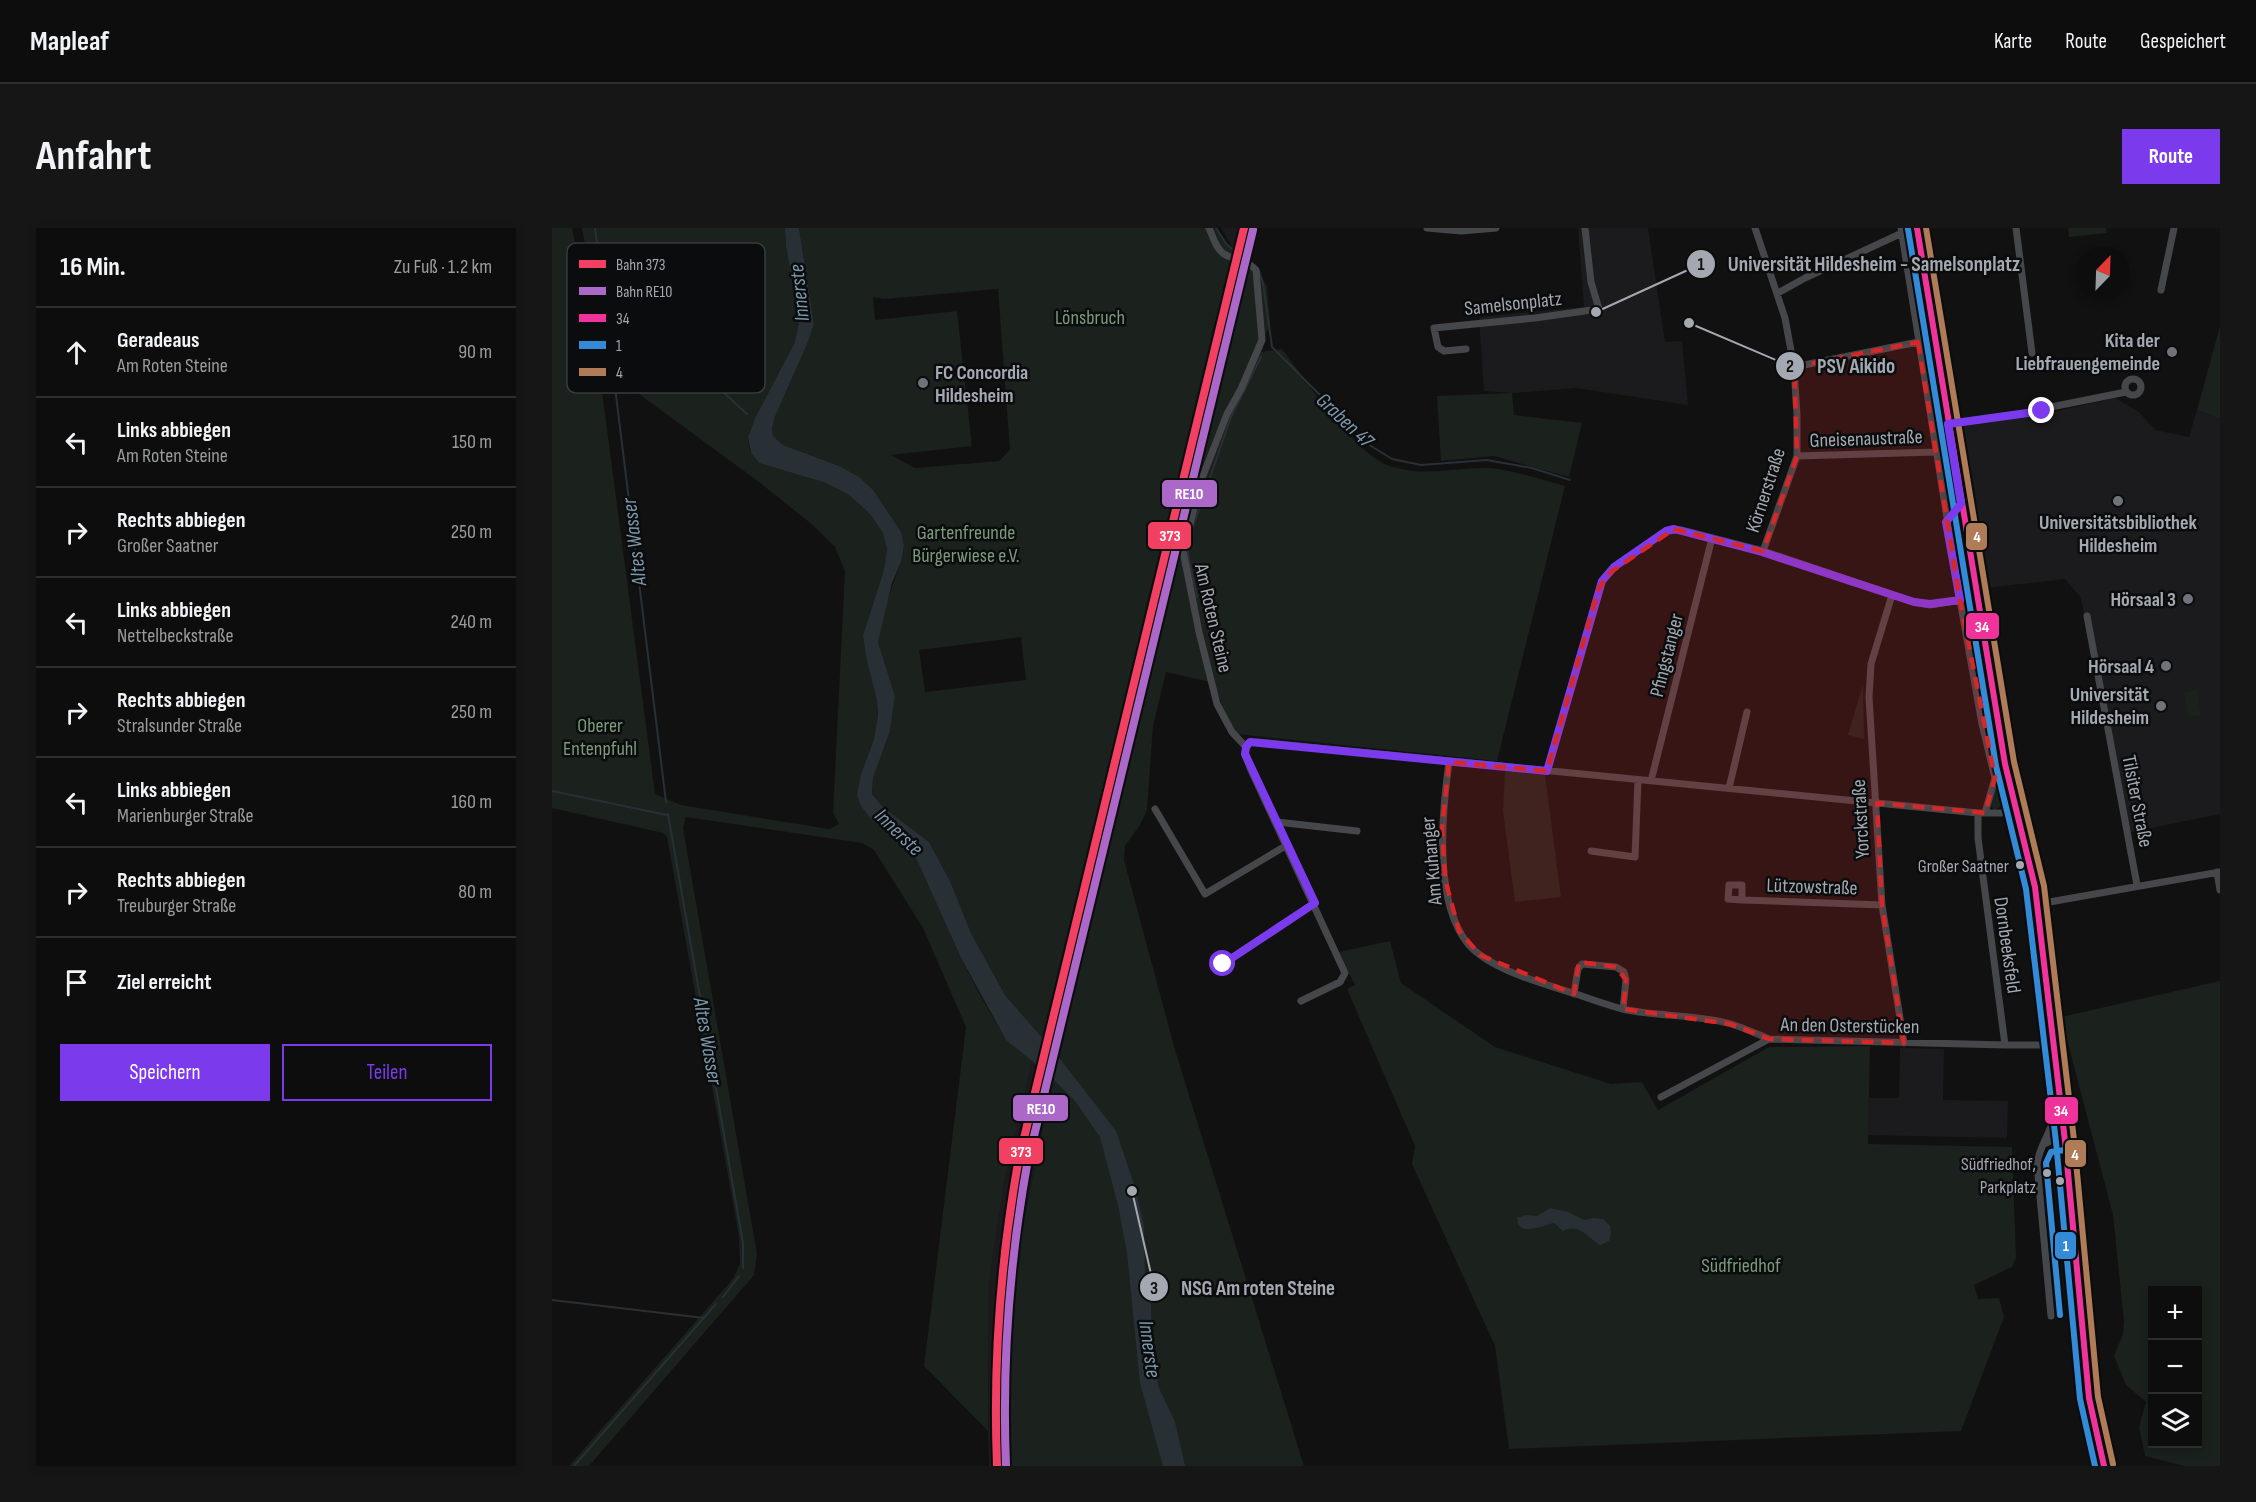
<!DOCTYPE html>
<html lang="de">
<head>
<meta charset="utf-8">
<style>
  body { margin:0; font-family:"Sofia Sans Condensed",sans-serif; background:#161616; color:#f1f3f6 }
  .controls { position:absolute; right:18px; bottom:18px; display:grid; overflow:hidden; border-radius:0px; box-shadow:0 3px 9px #0003 }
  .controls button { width:54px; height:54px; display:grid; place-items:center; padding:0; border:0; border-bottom:2px solid #2d2d2e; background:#0d0d0d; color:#f1f3f6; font:30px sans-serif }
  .compass { position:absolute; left:1524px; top:18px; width:54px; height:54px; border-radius:50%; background:#0d0d0d; box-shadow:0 3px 9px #0003; rotate:23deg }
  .stop { position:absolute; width:18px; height:18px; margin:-14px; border:4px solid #7c3aed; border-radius:50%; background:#fff }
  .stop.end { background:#7c3aed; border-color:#fff; box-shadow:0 2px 6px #0008 }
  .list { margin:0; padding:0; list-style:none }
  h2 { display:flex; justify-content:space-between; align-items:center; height:78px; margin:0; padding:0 24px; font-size:26px }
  h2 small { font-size:20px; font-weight:400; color:#9a9c9d }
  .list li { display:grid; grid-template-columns:39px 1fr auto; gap:18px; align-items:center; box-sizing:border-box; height:90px; padding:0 24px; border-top:2px solid #2d2d2e }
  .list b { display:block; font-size:22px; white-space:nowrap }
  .list p { margin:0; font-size:20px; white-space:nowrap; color:#9a9c9d }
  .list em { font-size:20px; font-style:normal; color:#9a9c9d }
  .actions { display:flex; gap:12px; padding:18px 24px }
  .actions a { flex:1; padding:14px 0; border:2px solid #7c3aed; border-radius:0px; text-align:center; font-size:21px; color:#7c3aed }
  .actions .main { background:#7c3aed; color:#fff }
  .icon { flex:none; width:33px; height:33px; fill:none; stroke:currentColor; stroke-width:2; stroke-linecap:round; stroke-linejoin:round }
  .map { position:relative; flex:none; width:1668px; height:1238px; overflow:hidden; border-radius:0px }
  header { display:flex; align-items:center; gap:36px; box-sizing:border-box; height:84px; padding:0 30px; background:#0d0d0d; border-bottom:2px solid #2d2d2e }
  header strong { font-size:28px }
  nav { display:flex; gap:33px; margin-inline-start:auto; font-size:21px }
  .intro { display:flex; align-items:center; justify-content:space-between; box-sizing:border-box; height:144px; padding:0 36px }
  h1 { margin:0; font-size:42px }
  .button { padding:15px 27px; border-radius:0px; background:#7c3aed; color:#fff; font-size:21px; font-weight:700 }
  main { display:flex; gap:36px; padding:0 36px }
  aside { flex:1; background:#0d0d0d; border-radius:0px; box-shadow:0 3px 9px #0003 }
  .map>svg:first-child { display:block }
  .built { fill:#1b1b1d }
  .green { fill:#1b211c; fill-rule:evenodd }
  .water { fill:#293035 }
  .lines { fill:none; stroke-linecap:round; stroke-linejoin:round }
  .stream { stroke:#293035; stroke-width:2 }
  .street { stroke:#45474a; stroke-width:7 }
  .secondary { stroke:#494b4e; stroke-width:9 }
  .bus-1-casing { stroke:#0b0c0d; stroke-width:10 }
  .bus-2-casing { stroke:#0b0c0d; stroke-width:10 }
  .bus-3-casing { stroke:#0b0c0d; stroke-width:10 }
  .bus-1 { stroke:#ef339a; stroke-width:6 }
  .bus-2 { stroke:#338bd7; stroke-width:6 }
  .bus-3 { stroke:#b07c57; stroke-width:6 }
  .rail-1-casing { stroke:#0b0c0d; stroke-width:12 }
  .rail-2-casing { stroke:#0b0c0d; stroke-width:12 }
  .rail-1 { stroke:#f24062; stroke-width:8 }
  .rail-2 { stroke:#ac68c9; stroke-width:8 }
  .route { stroke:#7c3aed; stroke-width:8 }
  .marked { fill:#d62828; fill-opacity:0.2; stroke:#d62828; stroke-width:4.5; stroke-dasharray:12 8; stroke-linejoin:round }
  .poi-dot { fill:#707379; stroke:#0b0c0d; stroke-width:2 }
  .bus-dot { fill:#a3a8b1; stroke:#0b0c0d; stroke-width:2 }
  .labels { text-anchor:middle; stroke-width:5; stroke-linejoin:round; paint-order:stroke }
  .bus-label { font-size:18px; fill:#a3a8b1; stroke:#0b0c0d; text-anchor:end }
  .street-label { font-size:20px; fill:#a3a8b1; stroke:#0b0c0d }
  .park-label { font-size:20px; fill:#7b9b7b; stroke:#0b0c0d }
  .poi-label { font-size:20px; font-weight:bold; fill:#a3a8b1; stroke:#0b0c0d; text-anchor:end }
  .water-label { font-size:21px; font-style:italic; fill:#7c97aa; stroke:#0b0c0d }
  .key { fill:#0b0c0d; stroke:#393b3e; stroke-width:1.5 }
  .key-label { font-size:16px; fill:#a3a8b1 }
  .leader { fill:none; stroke:#a3a8b1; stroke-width:2 }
  .callout-dot { fill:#a3a8b1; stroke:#0b0c0d; stroke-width:2 }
  .mark-label { font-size:18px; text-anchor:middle; font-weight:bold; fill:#111 }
  .callout-label { font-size:21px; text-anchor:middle; font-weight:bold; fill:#a3a8b1; stroke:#0b0c0d; stroke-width:5; stroke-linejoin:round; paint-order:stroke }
  .line-badge { stroke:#0b0c0d; stroke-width:2 }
  .badge-label { font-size:16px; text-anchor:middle; font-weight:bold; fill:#fff }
</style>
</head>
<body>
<header>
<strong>Mapleaf</strong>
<nav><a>Karte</a><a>Route</a><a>Gespeichert</a></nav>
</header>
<div class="intro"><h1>Anfahrt</h1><a class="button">Route</a></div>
<main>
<aside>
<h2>16 Min.<small>Zu Fuß · 1.2 km</small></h2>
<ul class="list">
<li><svg class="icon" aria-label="ahead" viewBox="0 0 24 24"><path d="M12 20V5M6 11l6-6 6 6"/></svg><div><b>Geradeaus</b><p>Am Roten Steine</p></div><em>90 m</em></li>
<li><svg class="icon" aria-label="left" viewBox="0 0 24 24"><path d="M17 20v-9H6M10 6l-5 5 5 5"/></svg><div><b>Links abbiegen</b><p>Am Roten Steine</p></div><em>150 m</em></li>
<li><svg class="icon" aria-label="right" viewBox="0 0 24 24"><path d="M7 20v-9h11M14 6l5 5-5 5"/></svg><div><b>Rechts abbiegen</b><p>Großer Saatner</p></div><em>250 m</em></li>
<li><svg class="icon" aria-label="left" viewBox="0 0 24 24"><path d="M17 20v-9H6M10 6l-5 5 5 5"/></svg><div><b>Links abbiegen</b><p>Nettelbeckstraße</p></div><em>240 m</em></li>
<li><svg class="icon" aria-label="right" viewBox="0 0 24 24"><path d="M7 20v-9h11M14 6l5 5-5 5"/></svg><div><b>Rechts abbiegen</b><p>Stralsunder Straße</p></div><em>250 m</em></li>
<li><svg class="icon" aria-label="left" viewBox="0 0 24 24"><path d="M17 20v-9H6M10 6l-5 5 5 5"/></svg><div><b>Links abbiegen</b><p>Marienburger Straße</p></div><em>160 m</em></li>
<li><svg class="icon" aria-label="right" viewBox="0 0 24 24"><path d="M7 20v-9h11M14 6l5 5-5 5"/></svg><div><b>Rechts abbiegen</b><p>Treuburger Straße</p></div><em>80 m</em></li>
<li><svg class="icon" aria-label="arrive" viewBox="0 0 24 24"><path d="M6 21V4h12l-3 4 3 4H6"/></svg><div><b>Ziel erreicht</b></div></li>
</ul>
<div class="actions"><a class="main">Speichern</a><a>Teilen</a></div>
</aside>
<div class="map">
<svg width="1668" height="1238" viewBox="0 0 1668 1238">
  <rect width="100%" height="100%" fill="#111"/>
  <path class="built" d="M669,0h35l-203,850 -35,173 -16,192 3,23h-16l-1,-35 1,-149 15,-99 20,-95 210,-838z
    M1026,0h70l17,114 17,-1 6,64 -112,-17 -63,5 -29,-2 -5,-74 105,-10z
    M1563,170l24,14 16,18 34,7 8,-27 23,9v395l-93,19 -46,-235 -16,-19 -78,9 -33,-163 90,-11z
    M1348,820l44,1 -1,51 65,1 -1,37 -139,-3 1,-37h30z"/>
  <path class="green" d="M0,0h20l22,102 61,464 26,11 148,24 10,-5 -6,-11 12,-242 -10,-24 -21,-21 -55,-44 -150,-110 -27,-144h203l1,18 13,76 -4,20 -40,76 -7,18 2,16 9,11 67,20 23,12 21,19 13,19 4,16 -3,21 -21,65 3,22 11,44 1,14 -4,24 -13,35 10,45 45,39 45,100 19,37 26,45 26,20 -28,123 -15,99 -1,149 -64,-65 42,-339 -43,-99 -49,-78 -12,-7 -176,-26 -3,11 74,426 -3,21 -165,191h-20l164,-187 7,-15 -1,-28 -72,-399 -4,-4 -111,-25z
    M247,0h417l10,14 29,23 12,22 3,36 -10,29 22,-3c24,31 72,105 108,117 32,11 62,2 95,2 19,-1 60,13 80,18l-68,275 -260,-27 -12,-21 -11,-30 -48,-11 -13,54 -6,84 -7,15 -15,21 -1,14 51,190 129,416h-299l-3,-23 16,-192 35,-173 2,3 6,-21 -56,-65 -34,-62 -21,-52 -21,-39 -46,-35 -11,-13 1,-16 17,-47 5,-35 -17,-54 7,-35 16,-45 3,-16 -65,-80 -56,-21 -10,-9 -1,-7 2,-10 34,-77 6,-18zM446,61l12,161 -11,11 -84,7 -24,-13 81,-9 -15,-135 -82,9 -2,-23 11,2zM469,409l5,43 -101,12 -6,-42z
    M1516,0h38l1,5 -38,4z
    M1668,98v93l-23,-9z
    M960,165l2,22 68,8 -13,54 -75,-21 -53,5 -4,-65z
    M1405,287l8,54 -6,1 -7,-47z
    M1412,348l38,219v11l-8,4 -4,-5 4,-13 -34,-214z
    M1311,456l1,55 -16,-4z
    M1645,462l4,25 -13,2 -4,-25z
    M953,543l40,4 16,122 -46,5 -12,-91z
    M838,713l11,42 94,64 116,37 31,-2 16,28 111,-63 101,-1 -2,98 144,3 4,111 -4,9 -38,18 4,14 21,-1 5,19 -43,114 -452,18 -14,-103 -83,-182 3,-18 -68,-157 8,-4 -16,-33z
    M1668,753v485h-36l-39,-10 -6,-29 7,-25 -20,-17 -12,-29 9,-22 1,-13 -11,-106 -52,-198zM1600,1062h46v154h-46z"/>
  <path class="water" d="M233,0h14l15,96 -6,18 -34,77 -2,10 1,7 10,9 56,21 20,11 14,13 28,42 3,14 -3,16 -9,21 -14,59 17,54 -5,35 -17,47 -1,16 11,13 46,35 21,39 21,52 34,62 52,60 59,76 19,56 9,39 1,52 6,21v26l5,32 2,29 17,36 10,44h-22l-23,-83 -13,-130 -9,-48 -18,-68 -25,-36 -27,-27 -42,-34 -45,-82 -45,-100 -45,-39 -10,-13 -4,-11 4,-21 13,-35 4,-24 -1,-14 -11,-44 -3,-22 21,-65 3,-21 -4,-16 -13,-19 -21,-19 -23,-12 -67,-20 -8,-10 -3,-16 7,-19 40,-76 4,-20 -13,-76z
    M998,980l18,4 16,8 10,-2 9,1 7,7 1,8 -2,7 -9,4c-13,-8 -21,-22 -37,-14l-9,-8c-11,2 -36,15 -37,-5l9,-3 11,1z"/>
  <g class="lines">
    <path class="stream" d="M43,0l7,53 145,133
      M664,0l11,17 17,13
      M707,43l4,12 9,64 99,99 21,13 29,6 66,-5 45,8 38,12
      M50,53l64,521
      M638,307l41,-118 30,-60
      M636,314v13l9,42
      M0,563l115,24
      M116,586l75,429v25
      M171,1069l16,-21
      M0,1072l152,18
      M22,1238l142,-162"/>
    <path class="street" d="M657,0c4,9 7,21 15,26 11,7 23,5 32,16l6,70 -21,49 -14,25 -26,67 -18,70 16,81 18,72 15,28 14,15 -1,7 5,14 95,205 -5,9 -39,19
      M875,0l34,3 35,-3
      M1203,0l30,90 9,49 3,48v41l-34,95
      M1349,0l59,372 22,124 13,54 -10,35
      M1464,0l16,125
      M1609,62l13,-62
      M1226,65l27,-15 97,-45
      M914,121l-22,2 -6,-4 -4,-19 101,-10 64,-9 -8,-27 -6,-54
      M1242,139l124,-25
      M1573 159a8 8 0 1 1 16 0a8 8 0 1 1-16 0Z
      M1396,196l93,-13 10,-4 75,-15
      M1245,228l139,-4
      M1394,294l15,-18
      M1340,367l-21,69 -2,33 13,208 22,138
      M1535,388l50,269
      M694,519l4,-5h8l720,71h24l13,-4
      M897,534c-7,50 -16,139 19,182 22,26 79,41 111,51 14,5 29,10 43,14 36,8 74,5 109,15 13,4 26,10 38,15
      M995,543l55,-190 12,-14 52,-36 15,-1 82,21 151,51 16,3 30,-5
      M1099,553l61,-243
      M1177,560l18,-76
      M603,581l50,85 82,-49
      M1426,585v25l27,207
      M725,594l80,9
      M1039,623l44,6 3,-77
      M1665,644l3,18
      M1190,672v-15h-13l-1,14 14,1 140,5
      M1486,676l182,-32
      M671,736l92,-61
      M1022,766l4,-25 4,-5 34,3 8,5 2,8 -3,29
      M1109,869l108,-58 236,6h38l9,-2
      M1492,916l9,-4 12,1
      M1499,1088l-14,-152c2,-17 13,-30 17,-47 2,-8 1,-16 4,-24"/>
    <path class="secondary" d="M1365,0l60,375 28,161 30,123 30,254 24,257 15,68"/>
    <g class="bus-1-casing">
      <path id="bus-1" d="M1365,0l88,536 30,123 30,254 24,257 15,68"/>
    </g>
    <g class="bus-2-casing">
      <path id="bus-2" d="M1356,1l88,537 30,123 30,253 24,257 15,67
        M1508,1087l-14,-152 5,-11 14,-2"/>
    </g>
    <g class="bus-3-casing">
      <path id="bus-3" d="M1374,0l88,534 30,124 30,254 24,257 15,67"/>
    </g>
    <use href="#bus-1" class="bus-1"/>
    <use href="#bus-2" class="bus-2"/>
    <use href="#bus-3" class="bus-3"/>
    <g class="rail-1-casing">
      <path id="rail-1" d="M445,1238c-4,-102 3,-202 21,-303l226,-935"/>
    </g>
    <g class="rail-2-casing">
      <path id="rail-2" d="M454,1238c-4,-102 3,-201 21,-301l226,-935"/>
    </g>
    <use href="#rail-1" class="rail-1"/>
    <use href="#rail-2" class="rail-2"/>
  </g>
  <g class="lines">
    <path class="route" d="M671,736l92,-61 -70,-149 1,-7 4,-5 297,29 55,-190 12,-14 52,-36 8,-2 88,23 152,50 16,2 30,-4 -14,-78 15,-18 -13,-80 94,-13"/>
  </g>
  <path class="marked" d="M1366,114l42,258 35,178 -10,35 -108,-10 5,102 22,138 -135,-4 -39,-15 -107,-15 3,-29 -10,-13 -37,-5 -5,32 -94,-39 -21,-24 -14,-52 -3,-51 7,-66 98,9 51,-181 10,-16 66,-45 89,22 34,-95 -3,-89z"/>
  <g class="poi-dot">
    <circle cx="1620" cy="124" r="6"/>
    <circle cx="371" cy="155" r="6"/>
    <circle cx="1566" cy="273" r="6"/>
    <circle cx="1636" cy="371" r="6"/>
    <circle cx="1614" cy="438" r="6"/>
    <circle cx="1609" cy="478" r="6"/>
  </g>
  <g class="bus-dot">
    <circle cx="1468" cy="637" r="5"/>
    <circle cx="1495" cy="945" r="5"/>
    <circle cx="1508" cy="953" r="5"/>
  </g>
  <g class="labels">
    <g class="bus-label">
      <text x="1457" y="644">Großer Saatner</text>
      <text x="1484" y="942">Südfriedhof,<tspan x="1484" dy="23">Parkplatz</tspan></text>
    </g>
    <g class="street-label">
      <text transform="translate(961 75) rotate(-6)" y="7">Samelsonplatz</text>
      <text transform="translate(1314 210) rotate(-2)" y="7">Gneisenaustraße</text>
      <text transform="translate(1213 262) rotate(-72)" y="7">Körnerstraße</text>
      <text transform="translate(662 390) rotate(77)" y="7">Am Roten Steine</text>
      <text transform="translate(1114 427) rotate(-76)" y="7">Pfingstanger</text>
      <text transform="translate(1586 573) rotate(79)" y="7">Tilsiter Straße</text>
      <text transform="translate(1308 591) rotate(-93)" y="7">Yorckstraße</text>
      <text transform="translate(879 633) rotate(-95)" y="7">Am Kuhanger</text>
      <text transform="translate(1260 658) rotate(2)" y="7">Lützowstraße</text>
      <text transform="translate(1456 717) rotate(82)" y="7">Dornbeeksfeld</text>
      <text transform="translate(1298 797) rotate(1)" y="7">An den Osterstücken</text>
    </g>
    <g class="park-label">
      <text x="538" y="96">Lönsbruch</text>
      <text x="414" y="311">Gartenfreunde<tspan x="414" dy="23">Bürgerwiese e.V.</tspan></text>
      <text x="48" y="504">Oberer<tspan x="48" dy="23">Entenpfuhl</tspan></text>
      <text x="1189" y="1044">Südfriedhof</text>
    </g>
    <g class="poi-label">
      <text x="1608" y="119">Kita der<tspan x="1608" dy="23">Liebfrauengemeinde</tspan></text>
      <text x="383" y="151" text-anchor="start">FC Concordia<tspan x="383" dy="23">Hildesheim</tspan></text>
      <text x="1566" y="301" text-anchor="middle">Universitätsbibliothek<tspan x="1566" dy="23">Hildesheim</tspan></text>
      <text x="1624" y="378">Hörsaal 3</text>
      <text x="1602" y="445">Hörsaal 4</text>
      <text x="1597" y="473">Universität<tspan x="1597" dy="23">Hildesheim</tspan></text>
    </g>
    <g class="water-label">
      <text transform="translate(247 65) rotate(-96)" y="7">Innerste</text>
      <text transform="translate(793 192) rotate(43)" y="7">Graben 47</text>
      <text transform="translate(82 314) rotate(-97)" y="7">Altes Wasser</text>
      <text transform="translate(347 604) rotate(44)" y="7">Innerste</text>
      <text transform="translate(156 813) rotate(80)" y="7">Altes Wasser</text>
      <text transform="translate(598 1121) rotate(82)" y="7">Innerste</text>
    </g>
  </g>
  <rect x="15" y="15" width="198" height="150" rx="9" class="key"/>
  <rect x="27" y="32" width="27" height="8" fill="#f24062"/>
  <rect x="27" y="59" width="27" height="8" fill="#ac68c9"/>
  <rect x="27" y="86" width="27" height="8" fill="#ef339a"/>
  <rect x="27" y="113" width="27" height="8" fill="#338bd7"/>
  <rect x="27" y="140" width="27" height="8" fill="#b07c57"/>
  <g class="key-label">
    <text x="64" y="42">Bahn 373</text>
    <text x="64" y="69">Bahn RE10</text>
    <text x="64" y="96">34</text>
    <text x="64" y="123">1</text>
    <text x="64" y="150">4</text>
  </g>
  <path class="leader" d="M1044 84L1149 36M1137 95L1238 138M580 963L602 1059"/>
  <g class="callout-dot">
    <circle cx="1044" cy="84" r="6"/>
    <circle cx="1137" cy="95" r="6"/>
    <circle cx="580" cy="963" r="6"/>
    <circle cx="1149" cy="36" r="15"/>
    <circle cx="1238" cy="138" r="15"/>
    <circle cx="602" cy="1059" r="15"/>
  </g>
  <g class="mark-label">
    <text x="1149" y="42">1</text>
    <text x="1238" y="144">2</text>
    <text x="602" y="1066">3</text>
  </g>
  <g class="callout-label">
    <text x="1322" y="43">Universität Hildesheim - Samelsonplatz</text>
    <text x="1304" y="145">PSV Aikido</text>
    <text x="706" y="1067">NSG Am roten Steine</text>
  </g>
  <g class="line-badge">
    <rect x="609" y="251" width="57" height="29" rx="6" fill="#ac68c9"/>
    <rect x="595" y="293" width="45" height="29" rx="6" fill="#f24062"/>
    <rect x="1413" y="294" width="23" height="29" rx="6" fill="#b07c57"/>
    <rect x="1413" y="384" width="35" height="28" rx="6" fill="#ef339a"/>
    <rect x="460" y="866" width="57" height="28" rx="6" fill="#ac68c9"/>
    <rect x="1492" y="868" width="35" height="29" rx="6" fill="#ef339a"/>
    <rect x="446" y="909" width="46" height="28" rx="6" fill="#f24062"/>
    <rect x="1512" y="911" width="23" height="29" rx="6" fill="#b07c57"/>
    <rect x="1502" y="1003" width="23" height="29" rx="6" fill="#338bd7"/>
  </g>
  <g class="badge-label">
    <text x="637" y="271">RE10</text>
    <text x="618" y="313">373</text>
    <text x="1425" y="314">4</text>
    <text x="1430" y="404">34</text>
    <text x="489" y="886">RE10</text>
    <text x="1509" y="888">34</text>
    <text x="469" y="929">373</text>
    <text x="1523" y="932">4</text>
    <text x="1514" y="1023">1</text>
  </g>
</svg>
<div class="controls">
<button>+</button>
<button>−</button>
<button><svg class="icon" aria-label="layers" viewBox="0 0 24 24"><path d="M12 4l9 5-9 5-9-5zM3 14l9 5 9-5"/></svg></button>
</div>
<svg class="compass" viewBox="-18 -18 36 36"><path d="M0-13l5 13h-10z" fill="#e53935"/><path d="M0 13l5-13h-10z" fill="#9a9c9d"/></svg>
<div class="stop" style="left:671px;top:736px"></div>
<div class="stop end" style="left:1490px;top:183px"></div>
</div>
</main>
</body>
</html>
